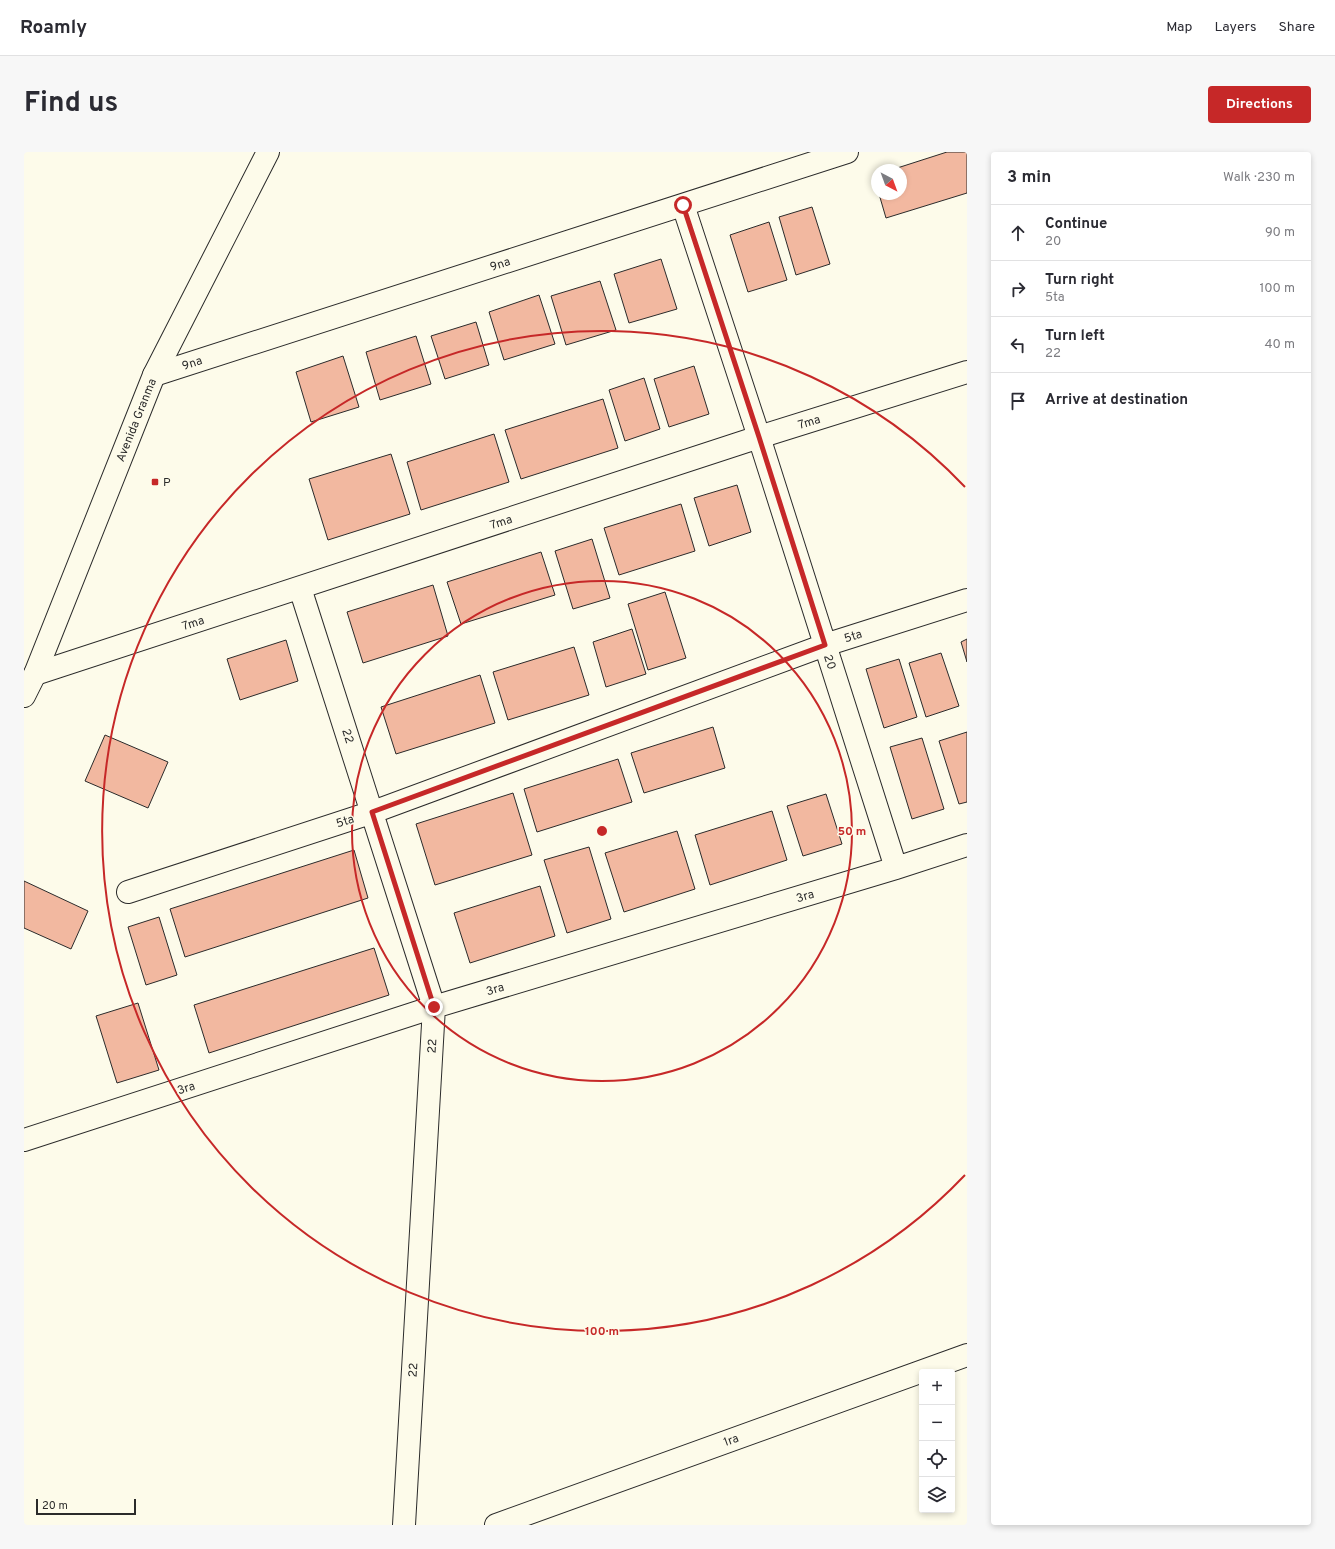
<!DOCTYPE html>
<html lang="en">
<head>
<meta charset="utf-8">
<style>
  body { margin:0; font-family:Overpass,sans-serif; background:#f7f7f7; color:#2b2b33 }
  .controls { position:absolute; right:12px; bottom:12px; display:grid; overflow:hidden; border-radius:4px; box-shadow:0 2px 6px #0003 }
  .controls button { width:36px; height:36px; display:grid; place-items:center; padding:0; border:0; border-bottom:1px solid #e1e1e2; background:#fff; color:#2b2b33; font:20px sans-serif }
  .compass { position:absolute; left:847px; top:12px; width:36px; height:36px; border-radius:50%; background:#fff; box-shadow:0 2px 6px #0003; rotate:139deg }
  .scale { position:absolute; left:12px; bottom:10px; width:100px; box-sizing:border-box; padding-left:4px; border:2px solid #2b2b2b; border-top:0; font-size:11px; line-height:14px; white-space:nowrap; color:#2b2b2b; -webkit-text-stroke:3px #fdfbea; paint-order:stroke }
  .stop { position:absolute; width:12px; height:12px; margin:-9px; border:3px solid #c62828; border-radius:50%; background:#fff }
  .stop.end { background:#c62828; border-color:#fff; box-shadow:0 1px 4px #0008 }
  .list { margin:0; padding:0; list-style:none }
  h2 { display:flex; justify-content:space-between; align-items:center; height:52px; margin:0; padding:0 16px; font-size:17px }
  h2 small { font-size:13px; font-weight:400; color:#7c7c81 }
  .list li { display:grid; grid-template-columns:26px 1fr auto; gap:12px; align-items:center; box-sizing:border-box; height:56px; padding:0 16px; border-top:1px solid #e1e1e2 }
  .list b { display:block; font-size:15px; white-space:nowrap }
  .list p { margin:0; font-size:13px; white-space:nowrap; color:#7c7c81 }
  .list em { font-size:13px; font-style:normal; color:#7c7c81 }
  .icon { flex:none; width:22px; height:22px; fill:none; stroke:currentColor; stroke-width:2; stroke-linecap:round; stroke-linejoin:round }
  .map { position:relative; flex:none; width:943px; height:1373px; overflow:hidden; border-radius:4px }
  header { display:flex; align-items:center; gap:24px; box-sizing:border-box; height:56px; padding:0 20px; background:#fff; border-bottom:1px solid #e1e1e2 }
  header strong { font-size:19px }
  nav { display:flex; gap:22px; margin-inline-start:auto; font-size:14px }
  .intro { display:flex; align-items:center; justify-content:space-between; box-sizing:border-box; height:96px; padding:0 24px }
  h1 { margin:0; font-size:28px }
  .button { padding:10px 18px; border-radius:4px; background:#c62828; color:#fff; font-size:14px; font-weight:700 }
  main { display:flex; gap:24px; padding:0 24px }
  aside { flex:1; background:#fff; border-radius:4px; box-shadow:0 2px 6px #0003 }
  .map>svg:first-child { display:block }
  .building { fill:#f2b8a0; stroke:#2b2b2b }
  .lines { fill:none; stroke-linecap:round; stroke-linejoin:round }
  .minor-casing { stroke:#2b2b2b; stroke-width:24 }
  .secondary-casing { stroke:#2b2b2b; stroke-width:24 }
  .minor { stroke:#fdfbea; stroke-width:22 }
  .secondary { stroke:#fdfbea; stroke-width:22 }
  .route { stroke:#c62828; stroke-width:5 }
  .ring { fill:none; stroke:#c62828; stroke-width:2 }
  .poi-dot { fill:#c62828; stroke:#fdfbea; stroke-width:1.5 }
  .labels { text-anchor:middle; stroke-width:3; stroke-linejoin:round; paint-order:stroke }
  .street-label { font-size:12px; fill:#2b2b2b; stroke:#fdfbea }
  .poi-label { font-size:12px; fill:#2b2b2b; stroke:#fdfbea; text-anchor:start }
  .centre { fill:#c62828; stroke:#fdfbea; stroke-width:2 }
  .ring-label { font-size:12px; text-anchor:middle; font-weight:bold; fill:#c62828; stroke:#fdfbea; stroke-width:3; stroke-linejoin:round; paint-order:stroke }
</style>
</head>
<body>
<header>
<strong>Roamly</strong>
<nav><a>Map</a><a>Layers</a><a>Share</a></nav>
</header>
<div class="intro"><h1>Find us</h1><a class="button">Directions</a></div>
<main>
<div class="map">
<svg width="943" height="1373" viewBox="0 0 943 1373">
  <rect width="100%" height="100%" fill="#fdfbea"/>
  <path class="building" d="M923,0h20v41l-81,25 -7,-24h22v-24h-10z
    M788,55l18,57 -34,11 -17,-58z
    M745,70l18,58 -39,12 -18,-57z
    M637,107l16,50 -48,14 -15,-49z
    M576,129l16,49 -50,15 -15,-49z
    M515,143l16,49 -51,16 -15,-48z
    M452,170l13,43 -44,14 -14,-43z
    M392,184l15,48 -51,16 -14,-48z
    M319,204l16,51 -48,15 -15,-50z
    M670,214l15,48 -40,13 -15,-48z
    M620,226l16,51 -35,12 -16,-51z
    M579,247l15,49 -97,31 -16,-49z
    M470,282l15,48 -88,28 -14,-48z
    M367,302l19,60 -82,26 -19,-61z
    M713,333l14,47 -42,14 -15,-48z
    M657,352l14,47 -76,24 -15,-47z
    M568,387l18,59 -37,11 -18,-58z
    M517,400l14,43 -94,29 -14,-42z
    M409,433l15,51 -85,27 -16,-51z
    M641,440l21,66 -38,12 -20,-66z
    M608,477l14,45 -40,13 -13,-45z
    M943,487v23l-6,-20z
    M262,488l12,41 -58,19 -13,-41z
    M550,495l15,48 -81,25 -15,-48z
    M917,501l18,53 -33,11 -17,-54z
    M875,507l18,58 -33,11 -18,-59z
    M456,523l15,48 -99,31 -15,-47z
    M689,575l12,41 -81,25 -13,-40z
    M943,580v70l-8,2 -20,-63z
    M81,583l63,27 -20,46 -63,-27z
    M898,586l22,71 -32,10 -22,-72z
    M594,607l14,43 -95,30 -13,-43z
    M489,641l19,62 -97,30 -19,-61z
    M802,642l16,50 -39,12 -16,-50z
    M748,659l15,49 -77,25 -15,-50z
    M653,679l18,58 -71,23 -19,-59z
    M565,695l22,72 -44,14 -23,-73z
    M330,698l14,48 -183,59 -15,-48z
    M0,729l64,30 -17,38 -47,-21z
    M516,734l15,50 -85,27 -16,-50z
    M135,765l18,58 -31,10 -18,-58z
    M350,796l15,47 -180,58 -15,-48z
    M114,851l21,67 -42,13 -21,-67z"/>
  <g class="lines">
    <g class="minor-casing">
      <path id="minor" d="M659,53l76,232 137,431
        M130,223l693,-223
        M276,436l134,419 -30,518
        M11,522l724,-237 208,-65
        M104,740l245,-80 452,-167 142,-45
        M0,988l410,-133 462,-139 71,-23"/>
    </g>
    <g class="secondary-casing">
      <path id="secondary" d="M0,544l11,-22 119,-299 114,-223
        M472,1373l471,-170"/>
    </g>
    <use href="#minor" class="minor"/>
    <use href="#secondary" class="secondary"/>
  </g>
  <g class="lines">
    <path class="route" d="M410,855l-62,-195 453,-167 -66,-208 -76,-232"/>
  </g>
  <g class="ring">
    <circle cx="578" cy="679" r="250"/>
    <path d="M941 1023A500 500 0 1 1 941 335"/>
  </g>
  <rect class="poi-dot" x="127" y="326" width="8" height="8" rx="2"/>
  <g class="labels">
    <g class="street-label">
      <text transform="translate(476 112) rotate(-18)" y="4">9na</text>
      <text transform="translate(168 211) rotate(-18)" y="4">9na</text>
      <text transform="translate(112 268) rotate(-68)" y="4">Avenida Granma</text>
      <text transform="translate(785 270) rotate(-17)" y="4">7ma</text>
      <text transform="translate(477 370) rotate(-18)" y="4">7ma</text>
      <text transform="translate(169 471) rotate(-18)" y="4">7ma</text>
      <text transform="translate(829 484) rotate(-18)" y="4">5ta</text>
      <text transform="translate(806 510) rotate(72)" y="4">20</text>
      <text transform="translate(324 584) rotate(72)" y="4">22</text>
      <text transform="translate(321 669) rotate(-18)" y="4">5ta</text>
      <text transform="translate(781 744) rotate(-17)" y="4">3ra</text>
      <text transform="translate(471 837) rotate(-17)" y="4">3ra</text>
      <text transform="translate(408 894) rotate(-87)" y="4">22</text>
      <text transform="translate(162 936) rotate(-18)" y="4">3ra</text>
      <text transform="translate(389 1218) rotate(-87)" y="4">22</text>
      <text transform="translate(707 1288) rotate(-20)" y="4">1ra</text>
    </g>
    <g class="poi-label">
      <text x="139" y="334">P</text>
    </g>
  </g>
  <circle cx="578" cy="679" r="6" class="centre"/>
  <g class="ring-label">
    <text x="828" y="683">50 m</text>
    <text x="578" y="1183">100 m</text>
  </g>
</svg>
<div class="controls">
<button>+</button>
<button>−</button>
<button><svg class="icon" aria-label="locate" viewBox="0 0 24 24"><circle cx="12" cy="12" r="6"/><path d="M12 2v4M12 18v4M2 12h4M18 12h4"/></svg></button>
<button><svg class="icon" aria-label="layers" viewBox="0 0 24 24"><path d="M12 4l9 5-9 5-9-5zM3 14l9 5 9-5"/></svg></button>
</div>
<svg class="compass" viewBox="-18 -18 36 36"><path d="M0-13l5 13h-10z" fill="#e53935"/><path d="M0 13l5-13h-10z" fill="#7c7c81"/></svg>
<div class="scale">20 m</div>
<div class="stop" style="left:659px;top:53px"></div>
<div class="stop end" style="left:410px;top:855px"></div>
</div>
<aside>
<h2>3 min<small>Walk · 230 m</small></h2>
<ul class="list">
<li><svg class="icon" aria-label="ahead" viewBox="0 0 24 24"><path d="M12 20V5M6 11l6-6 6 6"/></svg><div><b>Continue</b><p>20</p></div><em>90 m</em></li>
<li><svg class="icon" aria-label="right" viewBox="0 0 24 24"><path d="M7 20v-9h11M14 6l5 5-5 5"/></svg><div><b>Turn right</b><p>5ta</p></div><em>100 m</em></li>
<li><svg class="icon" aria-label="left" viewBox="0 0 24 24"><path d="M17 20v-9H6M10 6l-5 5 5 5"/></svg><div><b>Turn left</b><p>22</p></div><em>40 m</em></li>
<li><svg class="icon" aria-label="arrive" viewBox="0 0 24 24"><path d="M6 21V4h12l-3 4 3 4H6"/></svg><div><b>Arrive at destination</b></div></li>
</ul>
</aside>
</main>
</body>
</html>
